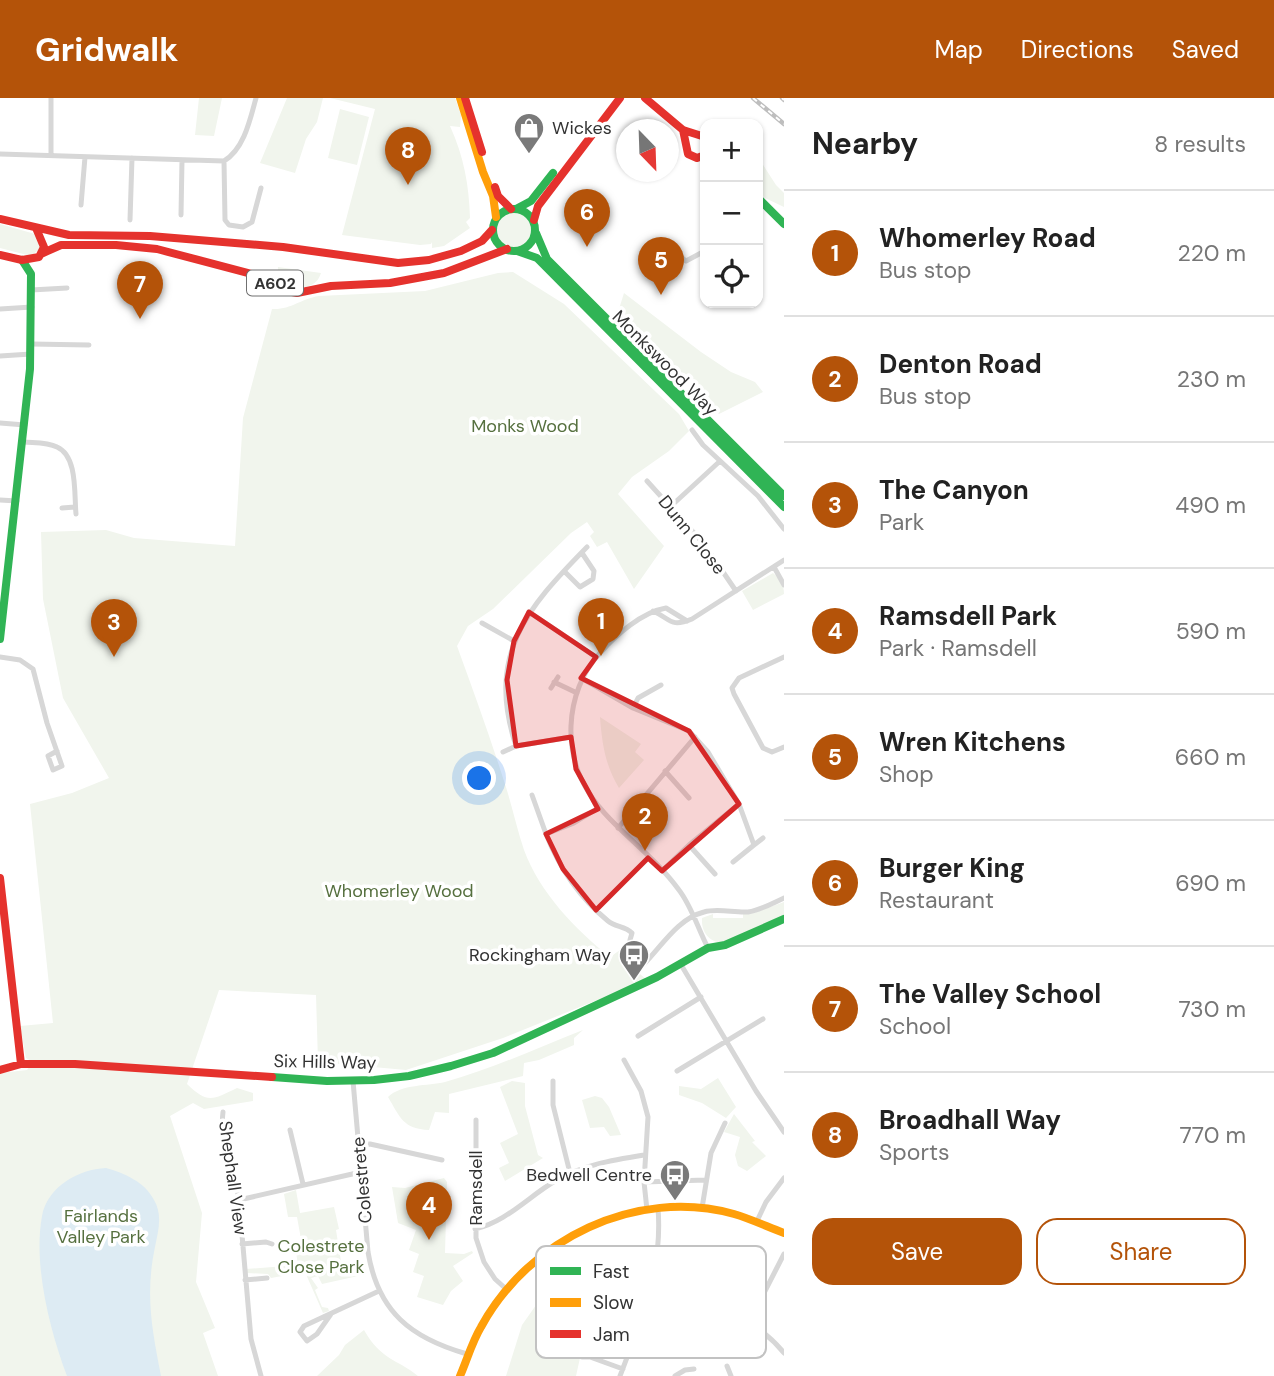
<!DOCTYPE html>
<html lang="en">
<head>
<meta charset="utf-8">
<style>
  body { margin:0; font-family:"DM Sans",sans-serif; background:#f6f6f6; color:#222 }
  .controls { position:absolute; right:21px; top:21px; display:grid; overflow:hidden; border-radius:14px; box-shadow:0 2px 5px #0004 }
  .controls button { width:63px; height:63px; display:grid; place-items:center; padding:0; border:0; border-bottom:2px solid #e0e0e0; background:#fff; color:#222; font:35px sans-serif }
  .compass { position:absolute; left:616px; top:21px; width:63px; height:63px; border-radius:50%; background:#fff; box-shadow:0 2px 5px #0004; rotate:157deg }
  .you { position:absolute; left:480px; top:681px; width:24px; height:24px; margin:-18px; border:5px solid #fff; border-radius:50%; background:#1a73e8; box-shadow:0 0 0 10px #1a73e833 }
  .badge { display:grid; place-items:center; width:46px; height:46px; border-radius:50%; background:#b45309; color:#fff; font-size:23px; font-weight:700 }
  .pin { position:absolute; translate:-50% -58px; filter:drop-shadow(0 2px 4px #0008) }
  .pin::after { content:''; position:absolute; top:37px; width:24px; height:21px; background:inherit; clip-path:polygon(0 0,100% 0,50% 100%) }
  .list { margin:0; padding:0; list-style:none }
  h2 { display:flex; justify-content:space-between; align-items:center; height:91px; margin:0; padding:0 28px; font-size:30px }
  h2 small { font-size:23px; font-weight:400; color:#767676 }
  .list li { display:grid; grid-template-columns:46px 1fr auto; gap:21px; align-items:center; box-sizing:border-box; height:126px; padding:0 28px; border-top:2px solid #e0e0e0 }
  .list b { display:block; font-size:26px; white-space:nowrap }
  .list p { margin:0; font-size:23px; white-space:nowrap; color:#767676 }
  .list em { font-size:23px; font-style:normal; color:#767676 }
  .actions { display:flex; gap:14px; padding:21px 28px }
  .actions a { flex:1; padding:16px 0; border:2px solid #b45309; border-radius:21px; text-align:center; font-size:24px; color:#b45309 }
  .actions .main { background:#b45309; color:#fff }
  .icon { flex:none; width:38px; height:38px; fill:none; stroke:currentColor; stroke-width:2; stroke-linecap:round; stroke-linejoin:round }
  .map { position:relative; flex:none; width:784px; height:1278px; overflow:hidden }
  header { display:flex; align-items:center; gap:42px; box-sizing:border-box; height:98px; padding:0 35px; background:#b45309; color:#fff }
  header strong { font-size:33px }
  nav { display:flex; gap:38px; margin-inline-start:auto; font-size:24px }
  main { display:flex }
  aside { flex:1; background:#fff }
  .map>svg:first-child { display:block }
  .green { fill:#f1f5ed }
  .water { fill:#ddebf3 }
  .lines { fill:none; stroke-linecap:round; stroke-linejoin:round }
  .street { stroke:#d7d7d7; stroke-width:5 }
  .fast { stroke:#30b455; stroke-width:8 }
  .slow { stroke:#ff9f0a; stroke-width:8 }
  .jam { stroke:#e5322d; stroke-width:8 }
  .rail-casing { stroke:#bebebe; stroke-width:4.5 }
  .rail { stroke:#fff; stroke-width:2; stroke-dasharray:5; stroke-linecap:butt }
  .marked { fill:#d62828; fill-opacity:0.2; stroke:#d62828; stroke-width:5; stroke-linejoin:round }
  .labels { text-anchor:middle; stroke-width:7; stroke-linejoin:round; paint-order:stroke }
  .shield { fill:#fff; stroke:#707070; stroke-width:2 }
  .shield-label { font-size:16px; font-weight:bold; fill:#333 }
  .poi-label { font-size:18px; fill:#333; stroke:#fff; text-anchor:end }
  .street-label { font-size:18px; fill:#333; stroke:#fff }
  .park-label { font-size:18px; fill:#56703f; stroke:#fff }
  .key { fill:#fff; stroke:#c2c2c2; stroke-width:2 }
  .key-label { font-size:19px; fill:#333 }
</style>
</head>
<body>
<header>
<strong>Gridwalk</strong>
<nav><a>Map</a><a>Directions</a><a>Saved</a></nav>
</header>
<main>
<div class="map">
<svg width="784" height="1278" viewBox="0 0 784 1278">
  <rect width="100%" height="100%" fill="#fff"/>
  <path class="green" d="M199,0h23l-8,38 -19,-1z
    M287,0h36l-6,24 -11,17 -11,34 -35,-10z
    M330,0h125l6,17 -1,12 -10,-1c14,31 19,59 20,92l-4,4 4,6 -26,18 -12,2v-6l-1,2 -11,1 -78,-10 33,-126z
    M340,11l29,8 -12,48 -29,-7z
    M758,59l18,28 8,8v14l-19,-9 -7,-7z
    M495 132a18 18 0 1 1 36 0a18 18 0 1 1-36 0Z
    M0,126l35,10 7,13 -11,9 -31,-8z
    M278,169l43,6c-4,13 -14,14 -26,16 -9,-5 -18,-11 -17,-22z
    M513,174l51,32 115,110 10,17 -20,20 -37,26 -14,17 46,52 -30,43 -27,-47 -10,5 -7,-11 4,-4 -7,-10 -16,11 -78,76 -25,17 -11,20c16,44 32,88 46,132 8,23 13,48 21,72 16,43 51,79 86,107l10,-7 13,18 14,12 -144,58 -97,32 -88,-8 -2,-67 -97,-5 -32,94c21,20 25,16 50,4l16,5v8l-49,8 -11,-6 -23,13 32,97 -6,69 19,46 -12,5 15,43h-218v-303l27,-3 6,-8 -7,-4 -6,-32 33,-3 -23,-219 42,-11 37,-15 -46,-80 -20,-99 -2,-67 65,-2 28,8 101,8 8,-128 29,-109c19,1 28,-10 47,-13l106,-5 73,-18z
    M624,195l77,59 30,20 24,10 8,10 -44,22 -100,-105z
    M773,475c7,6 11,11 11,21l-31,16 -11,-19z
    M600,619l41,27 -6,8 9,8 -25,28c-14,-23 -17,-45 -19,-71z
    M784,804v14l-59,27c-15,0 -24,-10 -23,-25l11,-4v4h30v-4l11,-1z
    M583,932l-9,8v7l-35,15 -15,3 -1,13 -74,18v19l-14,-1 -6,18c-26,-1 -29,-13 -41,-33 13,-13 40,-11 57,-15 47,-13 92,-34 138,-52z
    M718,980l18,29 -10,11 -24,-15 -23,-8v-9l22,3z
    M512,983l13,2v23l13,49 5,3 -38,23 -6,-13 10,-5 -9,-20 18,-9 -18,-47z
    M595,998l7,2 7,9 12,28 -11,1 -6,-9 -14,1 -8,-28z
    M734,1016l21,27 -3,1 14,14 -19,15 -9,-5 -3,-11 5,-18 -16,-5z
    M444,1080l3,4 -2,71 19,1 8,-3 1,2 -20,13 10,15 -12,10 -8,14 -26,-8 7,-21 -11,-4 6,-18 -10,-4 7,-20 -18,-7 -6,-36 13,1z
    M296,1092l4,23 34,-6 5,22 -3,1 7,44 23,-5 1,5 -45,10 -4,-8 -7,2 7,10 -3,2 7,17 6,1 1,3 -6,2 -18,-41 -34,6 -3,-4 -21,-1 -1,-4 52,-4 -2,-13 7,-2 -6,-33h-9l-4,-23z
    M581,1180l12,21 -17,77h-70l16,-51 19,-27 10,6z
    M364,1232c17,30 33,29 54,46h-101l22,-21 6,-10z"/>
  <path class="water" d="M106,1070c18,5 39,14 48,32 9,15 4,32 1,47 -10,47 -3,83 6,129h-94c-17,-45 -34,-111 -25,-160 5,-29 37,-47 64,-48z"/>
  <g class="lines">
    <path class="street" d="M51,0v57
      M0,56l224,7
      M224,63l1,59 4,5 14,2 9,-5 9,-34
      M224,63c20,-12 26,-41 32,-63
      M81,107l4,-48
      M181,117l1,-55
      M130,122l2,-62
      M669,150l17,13 15,-8 4,4
      M31,192l36,-2
      M0,211l32,-2
      M31,246l58,1
      M0,258l31,-2
      M0,325l25,2
      M692,332l11,15 55,51 26,33
      M24,344c10,1 23,0 33,5 21,9 17,48 19,67
      M647,383l57,63 32,47
      M0,402l17,1
      M670,409l49,-45
      M62,410l13,-1
      M774,469l10,18
      M564,473l16,16 13,-8 1,-8 -12,-18
      M653,513c18,8 17,17 39,8l92,-59
      M529,514l67,45
      M687,523l-21,-13c-24,4 -50,27 -66,45 -18,19 -28,46 -29,73 -3,82 67,107 108,164 13,17 19,39 29,58
      M482,525l32,18
      M0,559l20,3 13,9 14,54 15,43 -9,4 -5,-14 9,-5
      M784,559l-45,21 -7,10 2,6 29,54 9,4 12,-5
      M583,581l50,29 56,23 19,21 31,52 15,41 -21,17
      M554,584l23,11
      M551,590l7,-11
      M633,610l5,-10 23,-13
      M571,639l-55,9c-30,-91 10,-137 71,-199
      M503,654l13,-6
      M665,673l24,27
      M532,697l14,39 28,-11 24,-15
      M618,730l77,-91
      M546,736c13,33 34,64 62,87 7,6 17,5 24,12l-2,7
      M689,747l26,29
      M754,747l9,-7
      M662,773l27,-26 50,-41
      M596,812l52,-52
      M680,865l76,128 28,41
      M643,867c19,-19 34,-46 61,-53 14,-4 30,1 44,0 13,-2 25,-9 36,-14
      M638,938l63,-39
      M624,962l17,31 7,26 -4,65 3,28
      M677,973l86,-52
      M353,983l15,171c10,60 43,86 99,102
      M553,983v24l17,68
      M223,1014c-4,32 12,58 16,88l12,139 10,37
      M476,1022v118l8,24 11,17 10,9
      M290,1032l13,54
      M359,1047l11,-1 72,16
      M644,1084l61,-2
      M239,1102l122,-28
      M702,1110l9,-55 14,-30
      M757,1123l9,-19 18,-24
      M475,1131c31,-7 53,-32 80,-48 27,-16 58,-21 89,-26
      M242,1146l24,-2 6,2
      M245,1182l22,-2
      M764,1195l20,-39
      M648,1200c13,4 26,4 39,6 39,5 72,18 97,49
      M331,1216l-14,20 -10,7 -7,-9 4,-6 75,-35
      M582,1259h8l33,12
      M727,1268l4,10
      M620,1278c21,-56 43,-106 38,-168
      M675,1278l10,-6 9,-1"/>
    <path class="fast" d="M758,100l26,26
      M493 132a21 21 0 1 1 42 0a21 21 0 1 1-42 0Z
      M516,111l15,-8 22,-28
      M536,135l11,26 237,237
      M517,153l20,7 247,249
      M0,541l30,-270 1,-95 -9,-14
      M272,979l55,4 47,-1 35,-4 42,-10 42,-13 164,-76 51,-29 17,-3 59,-26"/>
    <path class="slow" d="M460,0l23,74 10,24 3,21
      M460,1278c7,-16 12,-34 21,-49 48,-88 155,-140 253,-113 17,5 34,13 50,19"/>
    <path class="jam" d="M465,0l17,54
      M645,0l38,32 22,7
      M683,32l5,24 9,4 8,-3
      M495,89l3,9 13,13
      M0,121l69,16 81,1 133,11 115,16 31,-3 32,-9 21,-10 10,-11
      M534,122l4,-14 82,-108
      M43,155l18,-8h55l41,4 106,28 24,14 10,2 34,-7 59,-3 54,-10 63,-24
      M0,157l22,5 17,-3 5,-10 -8,-19
      M0,780l21,186
      M0,972l21,-6h54l197,13"/>
    <g class="rail-casing">
      <path id="rail" d="M753,0l31,26
        M782,0l2,2"/>
    </g>
    <use href="#rail" class="rail"/>
  </g>
  <path class="marked" d="M529,514l67,45 -15,21 108,53 50,73 -77,67 -14,-13 -52,52 -33,-41 -17,-35 52,-25 -22,-40 -5,-32 -55,9 -9,-66 7,-39z"/>
  <defs>
    <g id="shop-pin" transform="scale(1.575)"><path d="M0 17L-7.5 6A9.5 9.5 0 1 1 7.5 6Z" fill="#7a7a7a" stroke="#fff"/><path d="M-5-2.5h2.3a2.7 3.5 0 0 1 5.4 0H5L5.5 6h-11ZM-1.5-2.5h3a1.5 2.3 0 0 0-3 0Z" fill="#fff"/></g>
    <g id="bus-pin" transform="scale(1.575)"><path d="M0 17L-7.5 6A9.5 9.5 0 1 1 7.5 6Z" fill="#7a7a7a" stroke="#fff"/><path d="M-5-6H5V4H4V6H2V4H-2V6H-4V4H-5ZM-3.5-4V0h7V-4ZM-3.5 1.2v1.5H-2V1.2ZM2 1.2v1.5H3.5V1.2Z" fill="#fff"/></g>
  </defs>
  <g fill-rule="evenodd">
    <use href="#shop-pin" x="529" y="30"/>
    <use href="#bus-pin" x="634" y="857"/>
    <use href="#bus-pin" x="675" y="1077"/>
  </g>
  <g class="labels">
    <rect class="shield" x="247" y="172.5" width="56" height="25" rx="5"/>
    <g class="shield-label">
      <text x="275" y="191">A602</text>
    </g>
    <g class="poi-label">
      <text x="552" y="36" text-anchor="start">Wickes</text>
      <text x="611" y="863">Rockingham Way</text>
      <text x="652" y="1083">Bedwell Centre</text>
    </g>
    <g class="street-label">
      <text transform="translate(665 265) rotate(45)" y="6">Monkswood Way</text>
      <text transform="translate(692 437) rotate(51)" y="6">Dunn Close</text>
      <text transform="translate(325 964) rotate(1)" y="6">Six Hills Way</text>
      <text transform="translate(233 1080) rotate(82)" y="6">Shephall View</text>
      <text transform="translate(362 1082) rotate(-95)" y="6">Colestrete</text>
      <text transform="translate(476 1090) rotate(-90)" y="6">Ramsdell</text>
    </g>
    <g class="park-label">
      <text x="525" y="334">Monks Wood</text>
      <text x="399" y="799">Whomerley Wood</text>
      <text x="101" y="1124">Fairlands<tspan x="101" dy="21">Valley Park</tspan></text>
      <text x="321" y="1154">Colestrete<tspan x="321" dy="21">Close Park</tspan></text>
    </g>
  </g>
  <rect x="536" y="1148" width="230" height="112" rx="10" class="key"/>
  <rect x="550" y="1169" width="31" height="8" fill="#30b455"/>
  <rect x="550" y="1200" width="31" height="9" fill="#ff9f0a"/>
  <rect x="550" y="1232" width="31" height="8" fill="#e5322d"/>
  <g class="key-label">
    <text x="593" y="1180">Fast</text>
    <text x="593" y="1211">Slow</text>
    <text x="593" y="1243">Jam</text>
  </g>
</svg>
<div class="controls">
<button>+</button>
<button>−</button>
<button><svg class="icon" aria-label="locate" viewBox="0 0 24 24"><circle cx="12" cy="12" r="6"/><path d="M12 2v4M12 18v4M2 12h4M18 12h4"/></svg></button>
</div>
<svg class="compass" viewBox="-18 -18 36 36"><path d="M0-13l5 13h-10z" fill="#e53935"/><path d="M0 13l5-13h-10z" fill="#767676"/></svg>
<div class="you"></div>
<div class="pin badge" style="left:601px;top:558px">1</div>
<div class="pin badge" style="left:645px;top:753px">2</div>
<div class="pin badge" style="left:114px;top:559px">3</div>
<div class="pin badge" style="left:429px;top:1142px">4</div>
<div class="pin badge" style="left:661px;top:197px">5</div>
<div class="pin badge" style="left:587px;top:149px">6</div>
<div class="pin badge" style="left:140px;top:221px">7</div>
<div class="pin badge" style="left:408px;top:87px">8</div>
</div>
<aside>
<h2>Nearby<small>8 results</small></h2>
<ul class="list">
<li><span class="badge">1</span><div><b>Whomerley Road</b><p>Bus stop</p></div><em>220 m</em></li>
<li><span class="badge">2</span><div><b>Denton Road</b><p>Bus stop</p></div><em>230 m</em></li>
<li><span class="badge">3</span><div><b>The Canyon</b><p>Park</p></div><em>490 m</em></li>
<li><span class="badge">4</span><div><b>Ramsdell Park</b><p>Park · Ramsdell</p></div><em>590 m</em></li>
<li><span class="badge">5</span><div><b>Wren Kitchens</b><p>Shop</p></div><em>660 m</em></li>
<li><span class="badge">6</span><div><b>Burger King</b><p>Restaurant</p></div><em>690 m</em></li>
<li><span class="badge">7</span><div><b>The Valley School</b><p>School</p></div><em>730 m</em></li>
<li><span class="badge">8</span><div><b>Broadhall Way</b><p>Sports</p></div><em>770 m</em></li>
</ul>
<div class="actions"><a class="main">Save</a><a>Share</a></div>
</aside>
</main>
</body>
</html>
